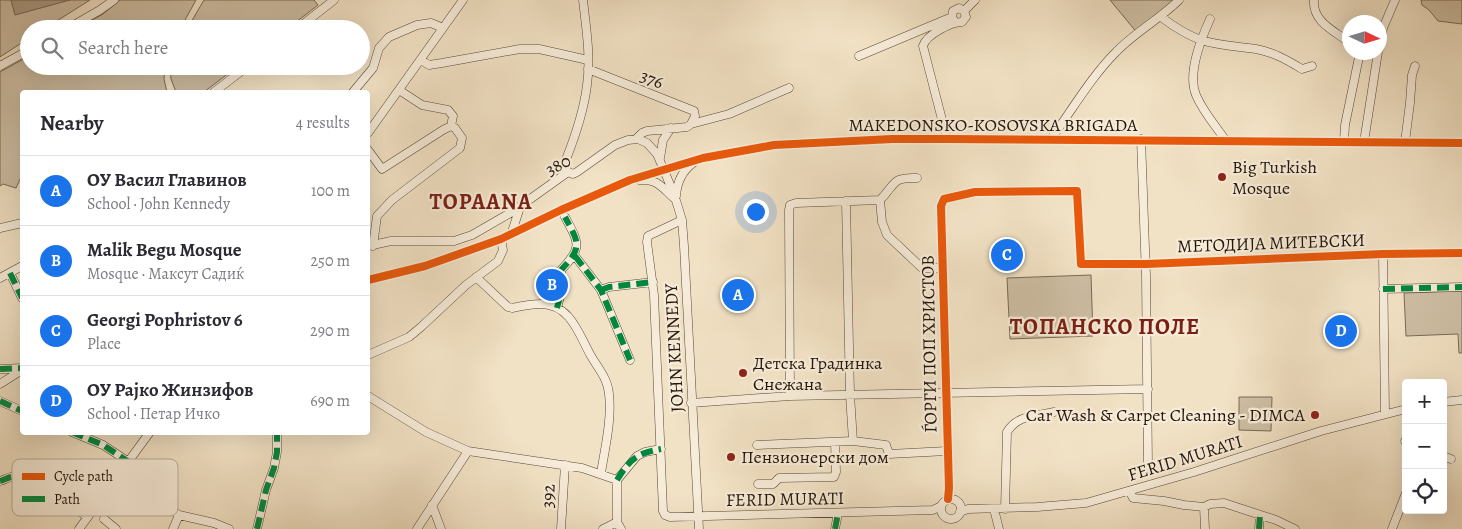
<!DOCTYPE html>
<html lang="en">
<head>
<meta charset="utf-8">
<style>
  body { margin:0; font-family:Alegreya,serif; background:#f7f7f7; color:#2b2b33 }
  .controls { position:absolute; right:15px; bottom:15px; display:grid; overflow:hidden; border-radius:5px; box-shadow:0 5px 20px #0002 }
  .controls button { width:45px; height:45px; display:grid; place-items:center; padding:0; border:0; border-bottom:1px solid #e1e1e2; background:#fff; color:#2b2b33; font:25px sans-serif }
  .compass { position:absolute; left:1342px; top:15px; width:45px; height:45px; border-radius:50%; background:#fff; box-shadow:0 5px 20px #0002; rotate:94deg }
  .you { position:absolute; left:755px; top:211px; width:18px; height:18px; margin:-12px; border:4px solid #fff; border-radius:50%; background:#1a73e8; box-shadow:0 0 0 8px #1a73e833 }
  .badge { display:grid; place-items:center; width:32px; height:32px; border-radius:50%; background:#1a73e8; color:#fff; font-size:16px; font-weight:700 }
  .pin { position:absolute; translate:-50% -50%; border:2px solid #fff; box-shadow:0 1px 5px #0006 }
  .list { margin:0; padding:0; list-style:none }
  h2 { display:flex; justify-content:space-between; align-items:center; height:65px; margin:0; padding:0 20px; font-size:21px }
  h2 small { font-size:16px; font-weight:400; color:#7c7c81 }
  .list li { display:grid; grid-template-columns:32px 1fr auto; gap:15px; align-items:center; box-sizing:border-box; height:70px; padding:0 20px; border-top:1px solid #e1e1e2 }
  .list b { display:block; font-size:19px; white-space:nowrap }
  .list p { margin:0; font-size:16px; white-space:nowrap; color:#7c7c81 }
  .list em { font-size:16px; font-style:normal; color:#7c7c81 }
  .icon { flex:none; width:28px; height:28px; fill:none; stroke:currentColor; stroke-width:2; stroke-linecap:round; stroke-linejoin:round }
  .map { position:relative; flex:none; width:1462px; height:529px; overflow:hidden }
  .search { position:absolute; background:#fff; box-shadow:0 5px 20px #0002; left:20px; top:20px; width:350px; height:55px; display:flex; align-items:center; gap:12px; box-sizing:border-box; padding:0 18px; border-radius:28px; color:#7c7c81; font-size:19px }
  .panel { position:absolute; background:#fff; box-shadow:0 5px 20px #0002; left:20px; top:90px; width:350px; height:345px; border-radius:5px }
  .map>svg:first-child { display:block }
  .green { fill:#cebfa5; stroke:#786a57 }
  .water { fill:#ab9c85; stroke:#746653 }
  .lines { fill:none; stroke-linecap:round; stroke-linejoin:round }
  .minor-casing { stroke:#554838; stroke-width:9 }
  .minor { stroke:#f7ecd9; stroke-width:8 }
  .quiet { stroke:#00873e; stroke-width:6; stroke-dasharray:12 6; stroke-linecap:butt }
  .cycleway-casing { stroke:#f7ecd9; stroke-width:11 }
  .cycleway { stroke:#e8590c; stroke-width:8 }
  .poi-dot { fill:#8f2418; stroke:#f7ecd9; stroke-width:2 }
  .labels { text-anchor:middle; stroke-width:4.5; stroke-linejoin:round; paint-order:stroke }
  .street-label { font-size:18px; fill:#211509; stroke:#f7ecd9 }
  .poi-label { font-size:18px; fill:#211509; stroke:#f7ecd9; text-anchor:start }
  .district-label { font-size:22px; font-weight:bold; letter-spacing:1px; fill:#7a1f14; stroke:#f7ecd9 }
  .key { fill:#f7ecd9; stroke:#b7ac9b; stroke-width:1 }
  .key-label { font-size:14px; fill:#211509 }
</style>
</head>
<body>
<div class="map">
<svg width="1462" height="529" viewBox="0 0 1462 529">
  <rect width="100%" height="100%" fill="#f2e2c5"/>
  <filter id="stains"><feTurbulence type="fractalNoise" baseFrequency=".004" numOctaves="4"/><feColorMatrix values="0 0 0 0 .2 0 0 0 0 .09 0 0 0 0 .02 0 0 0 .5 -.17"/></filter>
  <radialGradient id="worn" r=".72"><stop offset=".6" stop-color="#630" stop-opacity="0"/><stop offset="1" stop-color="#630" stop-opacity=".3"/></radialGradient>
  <path class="green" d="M0,0h90l-46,29h-15v9l-29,19z
    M120,0h76l-16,29h-104l27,-15z
    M204,0h110l4,5 -31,24h-100z
    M1110,0h69l-41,34z
    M1421,0h41v24l-24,-3 -9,-11 -7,-5z
    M29,56v10h136l-1,13 3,13h-145v83l-6,13 -13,-4 -3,2v-114z
    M170,66h68l-34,26h-28l-5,-13z
    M1091,275l2,61 -83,3 -3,-61z
    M1462,291v62h-3l-1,-19 -52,2 -2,-43z
    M1239,397h33l-1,34 -32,-1z"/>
  <path class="water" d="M11,0h59l-55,15z"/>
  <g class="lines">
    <g class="minor-casing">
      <path id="minor" d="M1314,0c-2,22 21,31 36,43
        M964,11l11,-11
        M1161,17c12,9 26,18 40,23 18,6 36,6 55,9 17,3 31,11 46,20l10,-3
        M1210,19c-9,20 -23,54 -14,76 7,17 20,31 30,46
        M67,29l33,-19 14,-10
        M297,29l37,-29
        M1380,47l3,-19 12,-28
        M859,56l93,-39
        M421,60l8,5 13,-2 78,-14h19l49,11
        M0,66l29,-16
        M588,69l106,42 1,5 -4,8
        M399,90l23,15 26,5 5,6 -2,10
        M214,92l34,-26
        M353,92l20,-24 6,-20 10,-11 28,-12 14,-2 12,5
        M368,133l95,-133
        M636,139l6,-6 5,-2 40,-4 4,-3 38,-10 60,-26
        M947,139l-24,-93c3,-11 28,-24 39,-24l4,-5 -2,-6 -5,-3 -6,3 -1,6 3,5
        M1051,139c21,-29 40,-62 65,-87 19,-20 44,-33 63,-52
        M1141,139l5,137 2,191
        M1344,141l1,-16 14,-68 -1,-5
        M1364,142l14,-90
        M1405,142l5,-39 2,-28 3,-9
        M368,150l14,19 61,-39 8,-4 4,2 7,10 -2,10 -68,52 -15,16 -4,30
        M660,158l3,-18 8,-12
        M568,172l-3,-5v-5c10,-25 19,-51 22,-77 4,-28 -1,-58 -4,-85
        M917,178c-26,-1 -21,6 -37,22l2,22 5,13 35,33h21
        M639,180c20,-1 22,7 36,19
        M676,196c1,-14 6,-25 17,-33
        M846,201l4,194 3,46
        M682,220l-34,16 -1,6 7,53 9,216 2,4 5,2 263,-7 8,-4
        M0,228l22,-5
        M511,235l9,-28
        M368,246l23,-5h63l18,-6 40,-23 56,-40 5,2 4,-2 38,-27 13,-5 10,-1 9,4 10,11 17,40 8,26 2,26 15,283
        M1383,254l2,159
        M575,256l26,34 29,70
        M10,273l12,25
        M476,277l32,30 4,1c9,-2 20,-4 30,-4 29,1 37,31 49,52 7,12 17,23 18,38 3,25 -4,54 -8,79
        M0,278l22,-12
        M368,280l57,-14 76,-27 60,-29 69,-30 73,-22 71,-13 118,-6h55l515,4
        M1383,289l79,-2
        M601,290l8,-3 44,-5
        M557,308l4,-15v-23c22,-23 18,-27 4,-53
        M368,355l41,-18 12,-10 45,-42 32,-24 5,-11 -2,-11
        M0,369l22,-1
        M0,384l22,-14
        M368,396l58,36 42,19 114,17 35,12
        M790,396l-1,-186 1,-5 6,-2 84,-3
        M0,401l22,10
        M1443,402l19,-2
        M691,403l99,-7 358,-7
        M72,432l31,13 26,17
        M1405,441l1,1
        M757,445l96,-4 33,4 3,9 58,-3
        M1443,456l8,3
        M138,469l33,41 8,5 35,8 15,6
        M0,481c4,-1 7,-3 11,-4 27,-6 53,23 72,37
        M758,484h15l6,-6 55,-1 2,-5 -1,-30
        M1130,492l3,6 31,3 20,4 20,2 6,-3 14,-1 52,17 19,9
        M948,499l1,-11 -8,-282 3,-7 31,-7 102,-1 4,73h65l237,-10 79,-1
        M941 509a10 10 0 1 1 20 0a10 10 0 1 1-20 0Z
        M432,505l9,24
        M1204,507l1,22
        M994,509l5,20
        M1005,509l2,-77c10,-17 29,-16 47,-20
        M960,512l8,-3 69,-2 49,-4 108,-31 127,-41 85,-22
        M104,519l12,10
        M79,529l71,-97
        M173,529l6,-14
        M257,529l9,-39 8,-22 3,-16v-20
        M417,529l51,-78
        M561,529l4,-64
        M603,529l14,-7
        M621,529l-4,-7v-42l20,-24 8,-4 16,-3
        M835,529l3,-16
        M1259,529l1,-14
        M1392,529l14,-36"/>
    </g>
    <use href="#minor" class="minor"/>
    <path class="quiet" d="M575,256l26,34 29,70
      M10,273l12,25
      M1383,289l79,-2
      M601,290l8,-3 44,-5
      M557,308l4,-15v-23c22,-23 18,-27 4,-53
      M0,369l22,-1
      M0,401l22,10
      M72,432l31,13 26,17
      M617,480c13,-21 20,-27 44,-31
      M0,481c4,-1 7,-3 11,-4 27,-6 53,23 72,37
      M257,529l9,-39 8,-22 3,-16v-20
      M835,529l3,-16
      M1259,529l1,-14"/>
    <g class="cycleway-casing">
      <path id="cycleway" d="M368,280l57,-14 76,-27 60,-29 69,-30 73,-22 71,-13 118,-6h55l515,4
        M948,499l1,-11 -8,-282 3,-7 31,-7 102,-1 4,73h65l237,-10 79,-1"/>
    </g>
    <use href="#cycleway" class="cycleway"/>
  </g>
  <g class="poi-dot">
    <circle cx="1222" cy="177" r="5"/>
    <circle cx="743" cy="373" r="5"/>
    <circle cx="1315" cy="415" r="5"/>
    <circle cx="731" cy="457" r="5"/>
  </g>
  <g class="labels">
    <g class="street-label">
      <text transform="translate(652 79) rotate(22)" y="6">376</text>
      <text x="993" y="131">MAKEDONSKO-KOSOVSKA BRIGADA</text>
      <text transform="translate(558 165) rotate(-28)" y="6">380</text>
      <text transform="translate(1271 243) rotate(-2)" y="6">МЕТОДИЈА МИТЕВСКИ</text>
      <text transform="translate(929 344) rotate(-91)" y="6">ЃОРГИ ПОП ХРИСТОВ</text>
      <text transform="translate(674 348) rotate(-93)" y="6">JOHN KENNEDY</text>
      <text transform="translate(1185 458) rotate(-17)" y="6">FERID MURATI</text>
      <text transform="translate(548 496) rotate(-87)" y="6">392</text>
      <text transform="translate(785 499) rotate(-1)" y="6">FERID MURATI</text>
    </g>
    <g class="poi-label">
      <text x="1232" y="173">Big Turkish<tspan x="1232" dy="21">Mosque</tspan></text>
      <text x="753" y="369">Детска Градинка<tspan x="753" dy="21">Снежана</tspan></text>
      <text x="1305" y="421" text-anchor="end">Car Wash &amp; Carpet Cleaning - DIMCA</text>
      <text x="741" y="463">Пензионерски дом</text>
    </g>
    <g class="district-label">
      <text x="481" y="209">TOPAANA</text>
      <text x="1105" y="334">ТОПАНСКО ПОЛЕ</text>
    </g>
  </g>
  <rect x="12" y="459" width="166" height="57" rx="8" class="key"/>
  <rect x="22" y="473" width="23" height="7" fill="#e8590c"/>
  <rect x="22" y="496" width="23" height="6" fill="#00873e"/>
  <g class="key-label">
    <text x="54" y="481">Cycle path</text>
    <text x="54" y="504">Path</text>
  </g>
  <rect width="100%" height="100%" filter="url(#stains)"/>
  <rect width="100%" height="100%" fill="url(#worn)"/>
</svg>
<div class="controls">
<button>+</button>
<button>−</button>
<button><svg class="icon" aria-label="locate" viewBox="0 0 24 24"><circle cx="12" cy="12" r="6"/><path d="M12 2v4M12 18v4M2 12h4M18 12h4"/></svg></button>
</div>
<svg class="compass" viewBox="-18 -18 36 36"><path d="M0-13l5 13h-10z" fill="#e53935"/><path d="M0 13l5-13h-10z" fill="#7c7c81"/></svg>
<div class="you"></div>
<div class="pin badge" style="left:738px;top:295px">A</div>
<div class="pin badge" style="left:552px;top:285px">B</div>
<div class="pin badge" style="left:1007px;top:255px">C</div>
<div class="pin badge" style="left:1341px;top:331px">D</div>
<div class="search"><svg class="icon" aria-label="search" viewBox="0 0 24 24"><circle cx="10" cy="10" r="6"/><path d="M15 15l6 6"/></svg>Search here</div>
<section class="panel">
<h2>Nearby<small>4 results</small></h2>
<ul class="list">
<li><span class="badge">A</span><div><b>ОУ Васил Главинов</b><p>School · John Kennedy</p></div><em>100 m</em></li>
<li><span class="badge">B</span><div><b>Malik Begu Mosque</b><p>Mosque · Максут Садиќ</p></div><em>250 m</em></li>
<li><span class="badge">C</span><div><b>Georgi Pophristov 6</b><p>Place</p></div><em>290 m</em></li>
<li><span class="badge">D</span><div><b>ОУ Рајко Жинзифов</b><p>School · Петар Ичко</p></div><em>690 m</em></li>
</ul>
</section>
</div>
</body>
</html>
